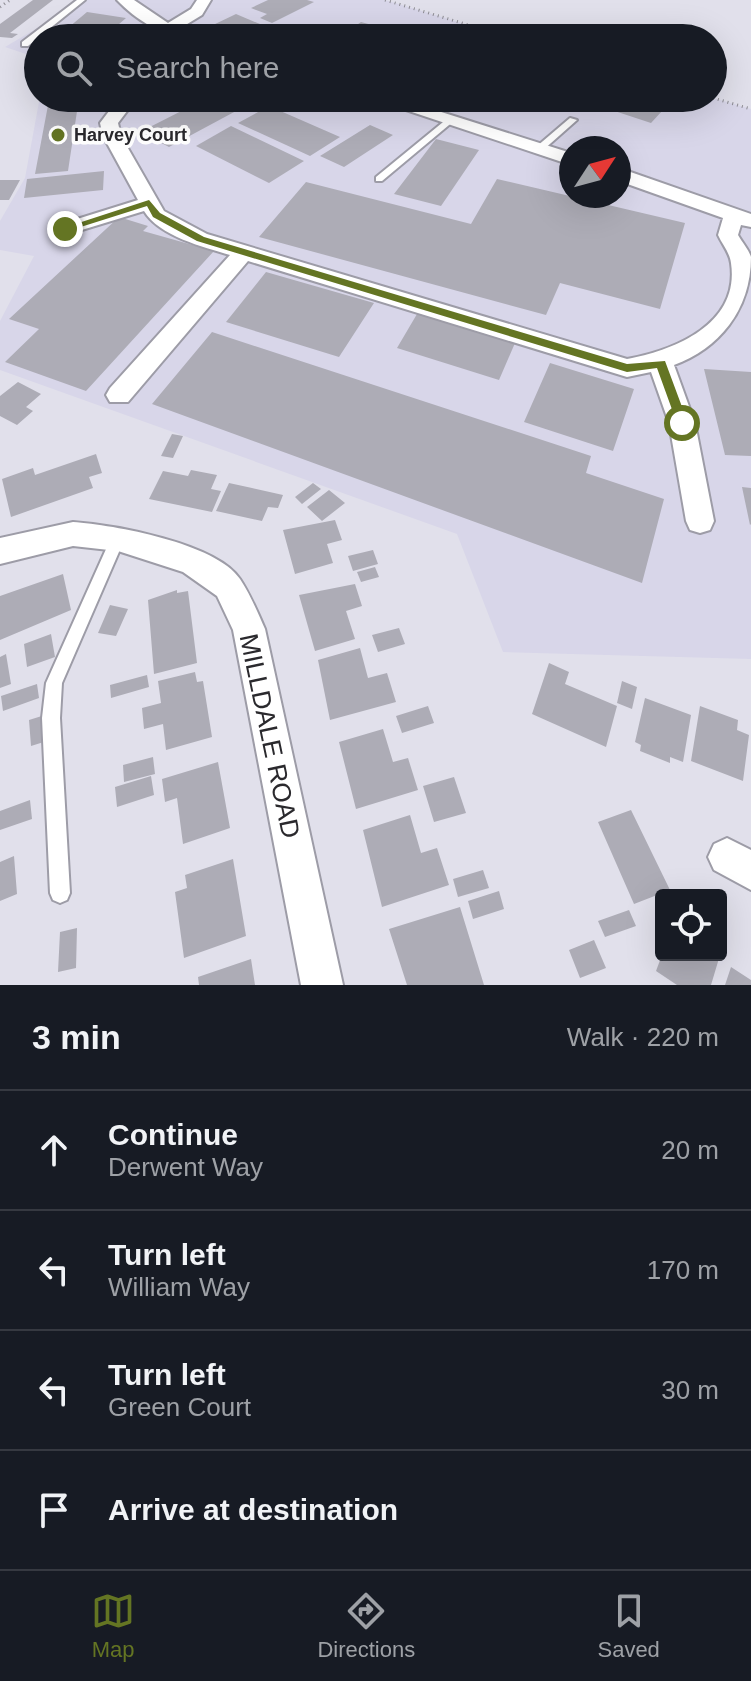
<!DOCTYPE html>
<html lang="en">
<head>
<meta charset="utf-8">
<style>
  body { margin:0; font-family:Helvetica,sans-serif; background:#242831; color:#f1f3f6 }
  .controls { position:absolute; right:24px; bottom:24px; display:grid; overflow:hidden; border-radius:8px; box-shadow:0 8px 32px #0002 }
  .controls button { width:72px; height:72px; display:grid; place-items:center; padding:0; border:0; border-bottom:2px solid #363941; background:#171b24; color:#f1f3f6; font:40px sans-serif }
  .compass { position:absolute; left:559px; top:136px; width:72px; height:72px; border-radius:50%; background:#171b24; box-shadow:0 8px 32px #0002; rotate:54deg }
  .stop { position:absolute; width:24px; height:24px; margin:-18px; border:6px solid #647523; border-radius:50%; background:#fff }
  .stop.end { background:#647523; border-color:#fff; box-shadow:0 2px 8px #0008 }
  .list { margin:0; padding:0; list-style:none }
  h2 { display:flex; justify-content:space-between; align-items:center; height:104px; margin:0; padding:0 32px; font-size:34px }
  h2 small { font-size:26px; font-weight:400; color:#9ea1a6 }
  .list li { display:grid; grid-template-columns:52px 1fr auto; gap:24px; align-items:center; box-sizing:border-box; height:120px; padding:0 32px; border-top:2px solid #363941 }
  .list b { display:block; font-size:30px; white-space:nowrap }
  .list p { margin:0; font-size:26px; white-space:nowrap; color:#9ea1a6 }
  .list em { font-size:26px; font-style:normal; color:#9ea1a6 }
  .icon { flex:none; width:44px; height:44px; fill:none; stroke:currentColor; stroke-width:2; stroke-linecap:round; stroke-linejoin:round }
  .map { position:relative; flex:none; width:751px; height:985px; overflow:hidden }
  .search { position:absolute; background:#171b24; box-shadow:0 8px 32px #0002; left:24px; right:24px; top:24px; height:88px; display:flex; align-items:center; gap:20px; box-sizing:border-box; padding:0 28px; border-radius:44px; color:#9ea1a6; font-size:30px }
  .sheet { height:584px; background:#171b24 }
  nav { display:flex; justify-content:space-around; align-items:center; box-sizing:border-box; height:112px; border-top:2px solid #363941; background:#171b24; font-size:22px; color:#9ea1a6 }
  nav a { display:grid; justify-items:center; gap:4px }
  nav .on { color:#647523 }
  .map>svg:first-child { display:block }
  .built { fill:#d8d6e9; fill-rule:evenodd }
  .building { fill:#adacb6 }
  .lines { fill:none; stroke-linecap:round; stroke-linejoin:round }
  .service-casing { stroke:#9d9ca7; stroke-width:4 }
  .minor-casing { stroke:#9d9ca7; stroke-width:4 }
  .path { stroke:#8d8c93; stroke-width:3; stroke-dasharray:1 4; stroke-linecap:butt }
  .service { fill:#fff; fill-rule:evenodd }
  .minor { fill:#fff; fill-rule:evenodd }
  .route { fill:#647523 }
  .poi-dot { fill:#647523; stroke:#fff; stroke-width:3 }
  .labels { text-anchor:middle; stroke-width:7; stroke-linejoin:round; paint-order:stroke }
  .far-poi-label { font-size:18px; font-weight:bold; fill:#2a292d; stroke:#fff; text-anchor:start }
  .near-street-label { font-size:26px; fill:#2a292d; stroke:#fff }
</style>
</head>
<body>
<div class="map">
<svg width="751" height="985" viewBox="0 0 751 985">
  <rect width="100%" height="100%" fill="#e1e0eb"/>
  <path class="built" d="M85,0h300l127,38h-474v20l-33,-11z
    M47,98h666l38,11v550l-248,-7 -46,-118 -457,-164v-49l34,-65 -34,-6v-29l25,-43 14,-76zM571,148h48v48h-48z"/>
  <path class="building" d="M33,0h20l-43,33 8,1 -6,4 -12,-1v-13z
    M268,0h39l7,2 -42,21 -12,-5 7,-4 -16,-6z
    M87,12l39,6 -23,20h-47z
    M236,14l31,13 -24,11 -30,-13z
    M361,22l55,15v1h-78z
    M128,29l23,9h-42z
    M79,98l-11,73 -33,3 14,-74z
    M207,98h53l-91,49 -29,-15z
    M575,98h99l-23,25z
    M269,106l71,31 -30,19 -72,-33z
    M370,125l23,10 -49,32 -24,-11z
    M231,126l73,35 -35,22 -73,-37z
    M436,139l43,11 -38,56 -47,-12z
    M104,171l-1,19 -79,8 3,-19z
    M497,179l188,44 -25,86 -100,-26 -14,32 -287,-78 47,-55 165,42z
    M0,180h20l-11,20h-9z
    M119,217l29,9 -5,5 71,20 -128,140 -81,-29 34,-33 -30,-10z
    M266,272l108,31 -35,54 -113,-35z
    M417,314l98,29 -16,37 -102,-32z
    M212,332l379,124 -5,17 78,26 -22,84 -490,-179z
    M550,363l84,26 -21,62 -89,-29z
    M704,369l47,3v84l-26,-1z
    M18,382l23,12 -15,13 7,4 -16,14 -17,-9v-20z
    M172,434l11,2 -10,22 -12,-2z
    M96,454l6,19 -13,4 4,11 -82,29 -9,-38 31,-11 2,7z
    M191,470l26,5 -6,14 10,2 -9,21 -63,-13 14,-28 25,5z
    M229,483l23,5 31,7 -5,13 -10,-1 -6,14 -46,-10z
    M313,483l8,6 -19,15 -7,-7z
    M742,487l9,1v36l-1,1z
    M329,490l16,13 -23,18 -15,-14z
    M335,520l7,20 -15,4 6,19 -38,11 -12,-44z
    M373,550l5,14 -25,7 -5,-15z
    M375,567l4,10 -18,5 -4,-10z
    M63,574l8,36 -71,30v-44z
    M355,584l7,22 -16,5 9,28 -40,12 -16,-56z
    M177,590v3l11,-2 9,72 -43,11 -6,-74z
    M110,605l18,4 -12,27 -18,-3z
    M399,628l6,16 -27,8 -6,-17z
    M51,634l4,23 -28,10 -3,-23z
    M360,648l8,30 19,-5 9,29 -66,18 -12,-60z
    M6,654l5,30 -11,4v-31z
    M549,663l20,9 -4,12 52,22 -11,41 -74,-33z
    M195,672l2,10 6,-1 9,56 -46,13 -3,-26 -19,5 -2,-21 19,-5 -3,-22z
    M147,675l2,12 -38,11 -1,-13z
    M622,681l15,6 -5,22 -15,-6z
    M37,684l2,14 -36,13 -2,-15z
    M645,698l46,17 -8,47 -13,-5v6l-30,-12 1,-6 -6,-3z
    M428,706l6,17 -32,10 -6,-17z
    M700,706l38,14 -1,10 12,5 -6,46 -52,-20z
    M45,715l2,26 -16,5 -2,-26z
    M383,729l10,33 15,-4 10,32 -62,19 -17,-67z
    M153,757l2,17 -31,8 -1,-17z
    M218,762l12,66 -47,16 -6,-46 -12,4 -3,-23z
    M151,776l3,19 -37,12 -2,-20z
    M454,777l12,36 -32,9 -11,-36z
    M30,800l2,19 -32,11v-19z
    M631,810l39,80 -36,14 -36,-82z
    M410,815l11,38 16,-5 12,37 -67,22 -19,-77z
    M14,856l3,38 -17,7v-39z
    M233,859l13,77 -62,22 -9,-66 12,-4 -2,-13z
    M483,870l6,18 -31,9 -5,-18z
    M499,891l5,18 -31,10 -5,-18z
    M460,907l24,78h-77l-18,-56z
    M629,910l7,16 -31,11 -7,-16z
    M77,928l-1,40 -18,4 2,-40z
    M594,940l12,28 -26,10 -11,-28z
    M662,955h58l-9,30h-34l-21,-14z
    M251,959l4,26h-56l-1,-8z
    M731,967l20,13v5h-26z"/>
  <g class="lines">
    <g class="service-casing">
      <path id="service" d="M77,0h8l-57,46h-6v-4z
        M448,118l7,2 -73,61h-6v-4z
        M570,118l7,2 -35,31h-6v-4z
        M118,532l5,2 2,4 -63,145 -2,35 10,175 -3,7 -7,3 -7,-3 -3,-7 -8,-175 4,-35 65,-145 2,-4z"/>
    </g>
    <g class="minor-casing">
      <path id="minor" d="M117,0h17l34,23 23,-14 6,-9h14l-9,15 -23,14 10,9c-25,0 -54,-19 -72,-38z
        M119,98h18l-19,25 3,13 43,75 43,23 420,125c48,-9 113,-35 104,-96 -1,-10 -9,-19 -13,-28l5,-17 -104,-37v-13l132,46v13l-10,-2 -3,10c4,7 11,15 13,22 0,54 -33,92 -77,108l21,58 19,98 -4,9 -10,3 -10,-3 -4,-9 -17,-98 -18,-51 -24,5 -379,-116 -120,141h-18l-4,-7 4,-7 120,-133c-27,-8 -71,-19 -86,-44l-72,22h-14l-3,-4 3,-4 80,-25 -35,-64 -3,-13z
        M370,98h27l174,55v12z
        M73,522c41,3 143,21 167,57 10,15 18,34 25,50l78,356h-42l-68,-355 -16,-34 -34,-24 -65,-21 -45,-5 -73,18v-26z
        M727,838l24,12v40l-37,-20 -6,-13 6,-13z"/>
    </g>
    <path class="path" d="M385,0l127,38
      M0,7l10,-7
      M713,98l38,11"/>
    <use href="#service" class="service"/>
    <use href="#minor" class="minor"/>
  </g>
  <path class="route" d="M149,200l11,13 44,24 423,127 38,-3 23,62 -10,3 -21,-58 -30,4 -430,-131 -44,-24 -6,-11 -79,25 -8,-2z"/>
  <circle class="poi-dot" cx="58" cy="135" r="8"/>
  <g class="labels">
    <g class="far-poi-label">
      <text x="74" y="141">Harvey Court</text>
    </g>
    <g class="near-street-label">
      <text transform="translate(270 736) rotate(78)" y="9">MILLDALE ROAD</text>
    </g>
  </g>
</svg>
<div class="controls">
<button><svg class="icon" aria-label="locate" viewBox="0 0 24 24"><circle cx="12" cy="12" r="6"/><path d="M12 2v4M12 18v4M2 12h4M18 12h4"/></svg></button>
</div>
<svg class="compass" viewBox="-18 -18 36 36"><path d="M0-13l5 13h-10z" fill="#e53935"/><path d="M0 13l5-13h-10z" fill="#9ea1a6"/></svg>
<div class="stop" style="left:682px;top:423px"></div>
<div class="stop end" style="left:65px;top:229px"></div>
<div class="search"><svg class="icon" aria-label="search" viewBox="0 0 24 24"><circle cx="10" cy="10" r="6"/><path d="M15 15l6 6"/></svg>Search here</div>
</div>
<section class="sheet">
<h2>3 min<small>Walk · 220 m</small></h2>
<ul class="list">
<li><svg class="icon" aria-label="ahead" viewBox="0 0 24 24"><path d="M12 20V5M6 11l6-6 6 6"/></svg><div><b>Continue</b><p>Derwent Way</p></div><em>20 m</em></li>
<li><svg class="icon" aria-label="left" viewBox="0 0 24 24"><path d="M17 20v-9H6M10 6l-5 5 5 5"/></svg><div><b>Turn left</b><p>William Way</p></div><em>170 m</em></li>
<li><svg class="icon" aria-label="left" viewBox="0 0 24 24"><path d="M17 20v-9H6M10 6l-5 5 5 5"/></svg><div><b>Turn left</b><p>Green Court</p></div><em>30 m</em></li>
<li><svg class="icon" aria-label="arrive" viewBox="0 0 24 24"><path d="M6 21V4h12l-3 4 3 4H6"/></svg><div><b>Arrive at destination</b></div></li>
</ul>
</section>
<nav>
<a class="on"><svg class="icon" aria-label="map" viewBox="0 0 24 24"><path d="M3 6l6-2 6 2 6-2v14l-6 2-6-2-6 2zM9 4v14M15 6v14"/></svg>Map</a>
<a><svg class="icon" aria-label="directions" viewBox="0 0 24 24"><path d="M12 3l9 9-9 9-9-9zM9 14v-3h6M13 9l2 2-2 2"/></svg>Directions</a>
<a><svg class="icon" aria-label="saved" viewBox="0 0 24 24"><path d="M7 4h10v16l-5-4-5 4z"/></svg>Saved</a>
</nav>
</body>
</html>
